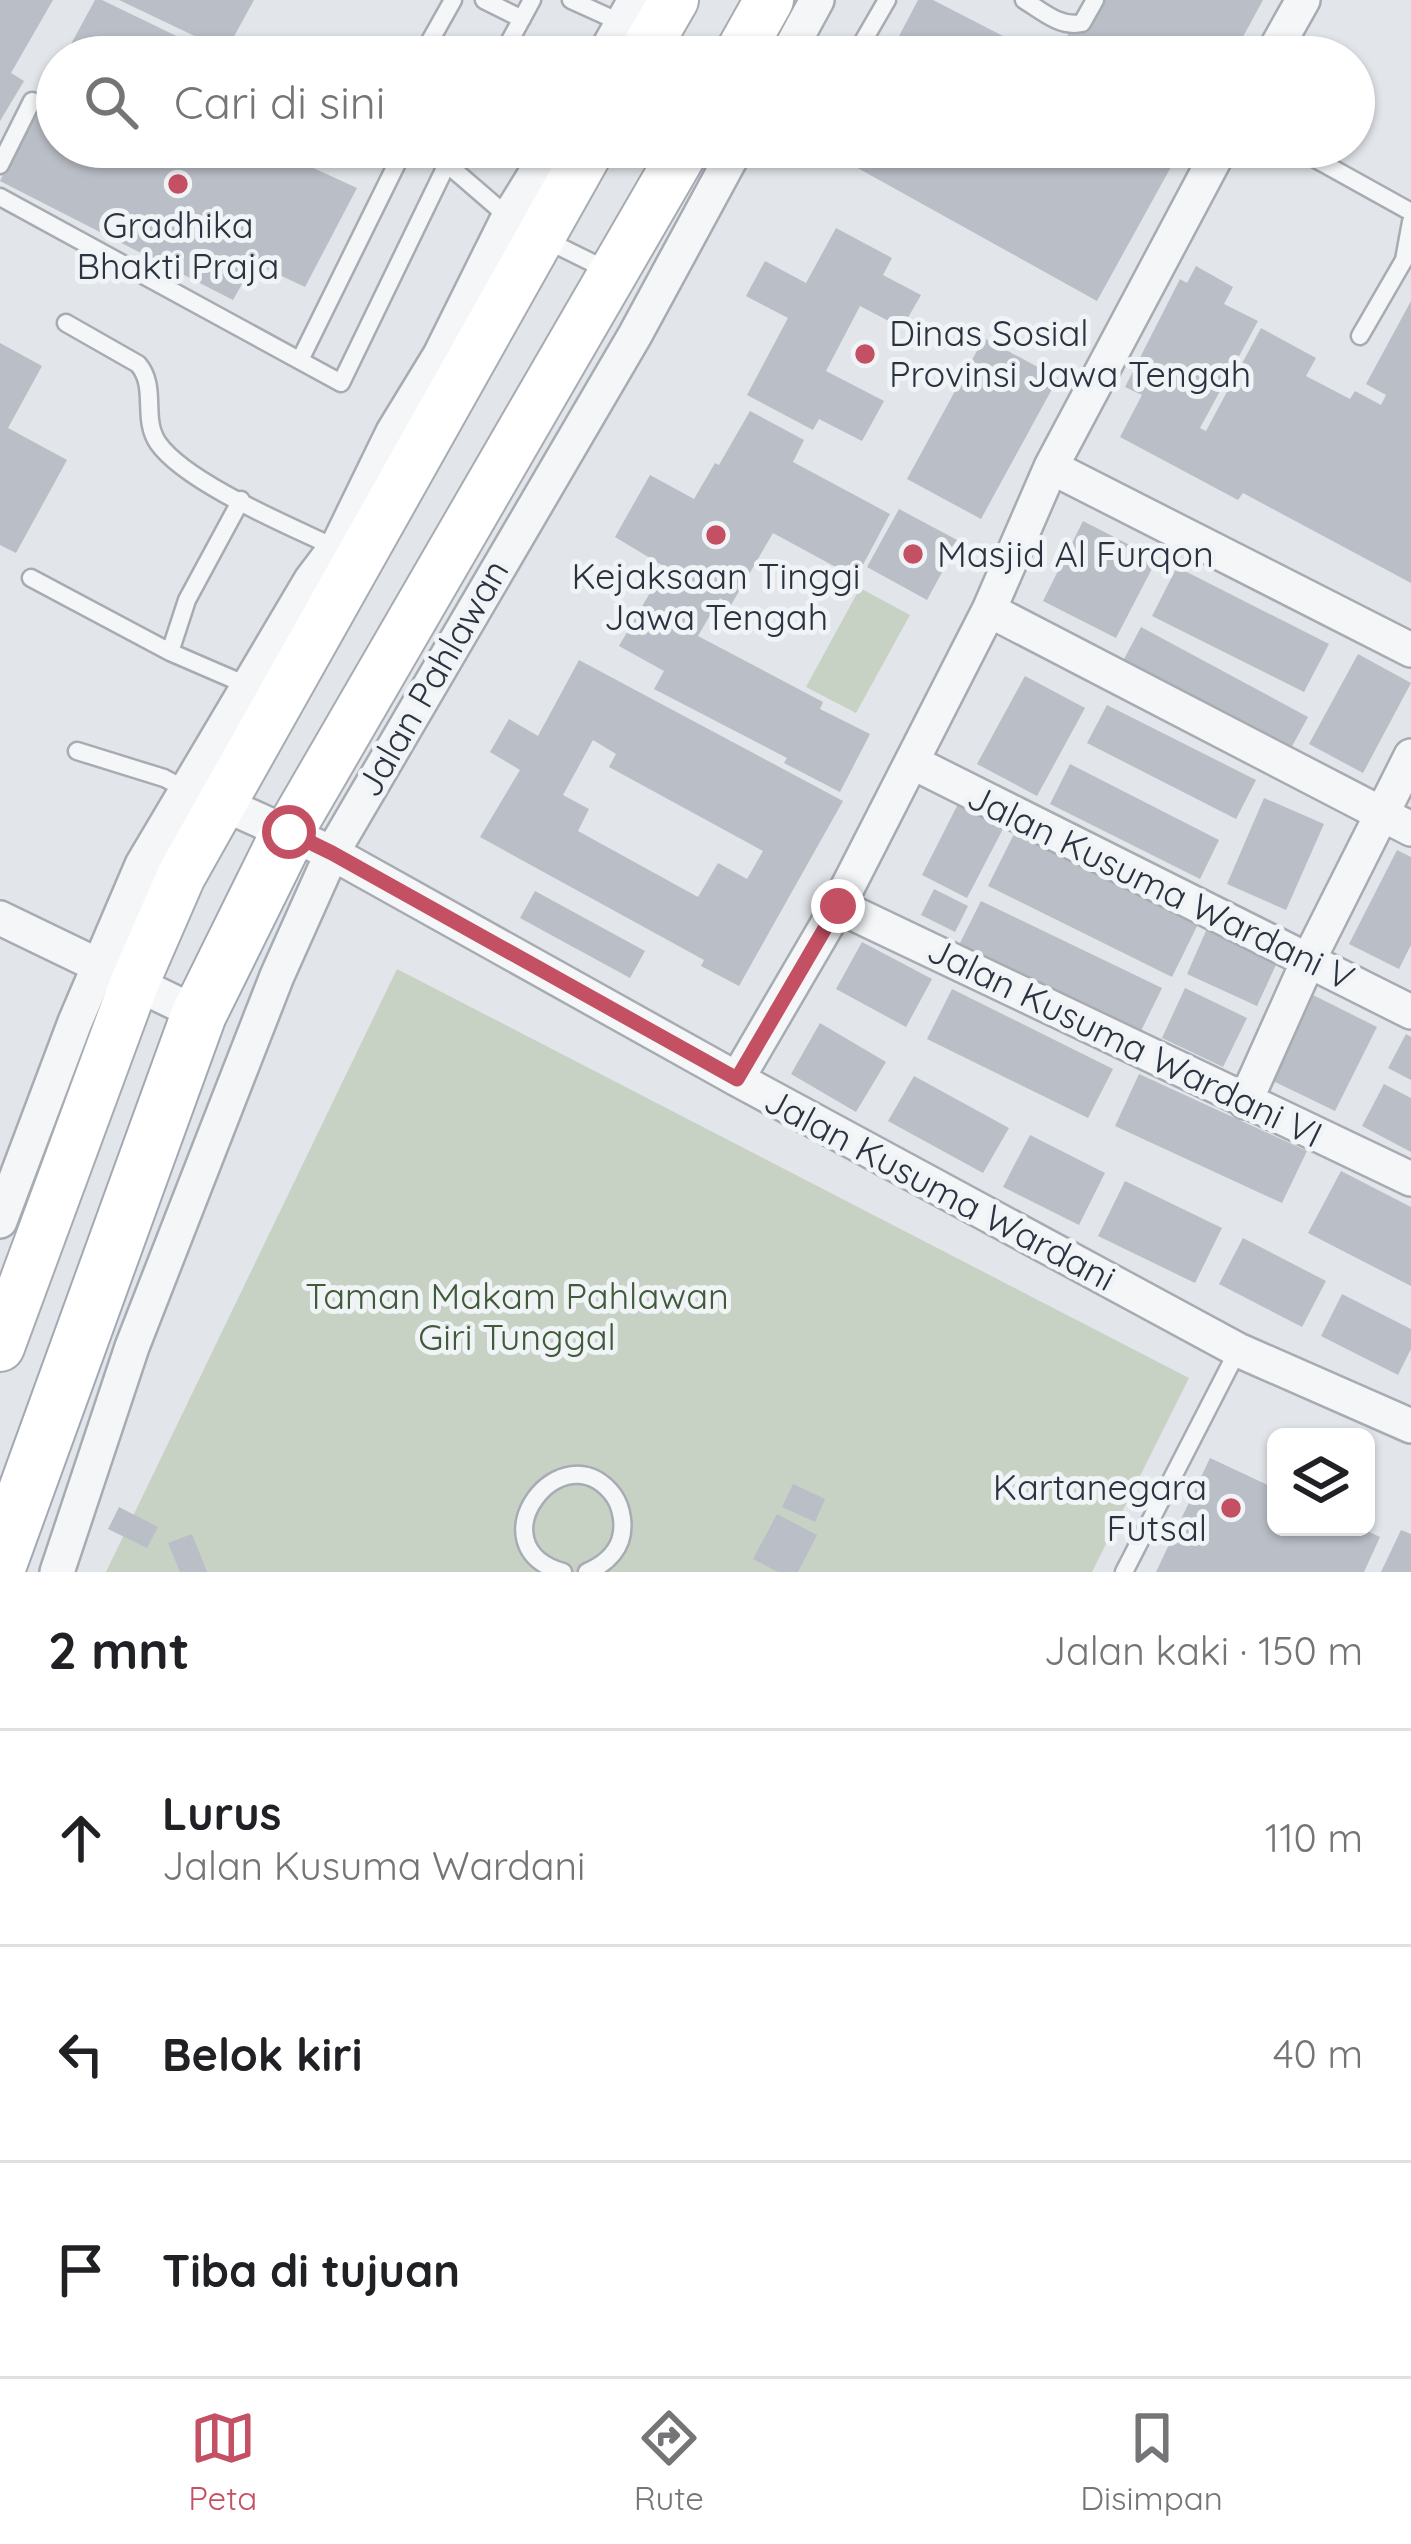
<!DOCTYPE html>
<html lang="id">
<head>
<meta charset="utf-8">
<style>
  body { margin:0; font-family:Quicksand,sans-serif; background:#f6f6f6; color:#202124 }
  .controls { position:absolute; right:36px; bottom:36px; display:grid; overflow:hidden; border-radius:18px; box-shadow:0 3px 9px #0004 }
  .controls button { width:108px; height:108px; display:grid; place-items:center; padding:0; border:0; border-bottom:3px solid #e0e0e0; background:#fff; color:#202124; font:60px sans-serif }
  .stop { position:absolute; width:36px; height:36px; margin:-27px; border:9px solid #c45163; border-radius:50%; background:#fff }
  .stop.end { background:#c45163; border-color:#fff; box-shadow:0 3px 12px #0008 }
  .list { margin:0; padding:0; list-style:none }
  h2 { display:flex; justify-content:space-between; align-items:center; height:156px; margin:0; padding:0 48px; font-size:51px }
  h2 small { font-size:39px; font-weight:400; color:#757577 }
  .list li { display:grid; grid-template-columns:78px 1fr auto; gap:36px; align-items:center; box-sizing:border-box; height:216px; padding:0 48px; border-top:3px solid #e0e0e0 }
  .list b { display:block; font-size:45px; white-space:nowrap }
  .list p { margin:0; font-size:39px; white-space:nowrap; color:#757577 }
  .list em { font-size:39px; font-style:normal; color:#757577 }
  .icon { flex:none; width:66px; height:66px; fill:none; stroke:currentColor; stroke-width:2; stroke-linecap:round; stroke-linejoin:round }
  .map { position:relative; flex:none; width:1411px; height:1572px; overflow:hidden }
  .search { position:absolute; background:#fff; box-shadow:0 3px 9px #0004; left:36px; right:36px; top:36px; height:132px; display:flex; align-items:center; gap:30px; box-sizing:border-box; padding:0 42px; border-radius:66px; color:#757577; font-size:45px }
  .sheet { height:804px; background:#fff }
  nav { display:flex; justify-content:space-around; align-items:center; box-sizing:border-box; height:168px; border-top:3px solid #e0e0e0; background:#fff; font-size:33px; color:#757577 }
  nav a { display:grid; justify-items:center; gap:6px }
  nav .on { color:#c45163 }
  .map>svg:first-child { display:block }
  .green { fill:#c7d2c4 }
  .building { fill:#babec6; fill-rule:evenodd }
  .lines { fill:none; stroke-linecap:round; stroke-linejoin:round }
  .lane-casing { stroke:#a7acb3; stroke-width:21 }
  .street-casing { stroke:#a7acb3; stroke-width:38 }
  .secondary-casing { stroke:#a7acb3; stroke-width:52 }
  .primary-casing { stroke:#a2a9b4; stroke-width:58 }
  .lane { stroke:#f4f6f8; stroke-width:16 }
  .street { stroke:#f4f6f8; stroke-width:33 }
  .secondary { stroke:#fff; stroke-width:48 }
  .primary { stroke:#fff; stroke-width:54 }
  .route { stroke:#c45163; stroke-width:15 }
  .poi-dot { fill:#c45163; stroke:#f1f4f7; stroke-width:4.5 }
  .labels { text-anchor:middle; stroke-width:10; stroke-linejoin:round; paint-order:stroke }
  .poi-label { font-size:36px; fill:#2b3340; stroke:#f1f4f7 }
  .street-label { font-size:36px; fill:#2b3340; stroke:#f1f4f7 }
  .park-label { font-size:36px; fill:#405a3a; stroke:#f1f4f7 }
</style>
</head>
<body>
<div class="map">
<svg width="1411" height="1572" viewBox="0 0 1411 1572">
  <rect width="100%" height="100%" fill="#e2e5e9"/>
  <path class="green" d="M860,588l50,27 -54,98 -50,-26z
    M397,969l792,409 -97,194h-986z"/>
  <path class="building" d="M0,0h53l-42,73 13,8 -24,40z
    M95,0h7l118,57h-156z
    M119,0h135l-28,51z
    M918,0h15l111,57h-156z
    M1086,0h177l-31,57h-176z
    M57,70v77h262l-10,19 48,22 -52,99 -51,-24 -21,37 -233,-119z
    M841,147h341l-85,154 -261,-145z
    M836,228l56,30 -9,17 38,20 -19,33 -42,-22 -34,65 58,30 -22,40 -43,-22 -6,11 -66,-35 41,-77 -42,-22 19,-35 41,22z
    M1196,266l37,21 -9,17 34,17 -58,107 6,3 55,-103 55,30 -10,18 44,23 5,-8 26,14 5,-10 -20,-11 45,-83v282l-168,-90 -5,7 -118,-63 22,-42 -17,-8 55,-108 7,4z
    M984,338l74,40 -77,141 -74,-40z
    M0,343l42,23 -34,62 59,32 -51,93 -16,-8z
    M750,411l54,29 -11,22 97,52 -34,64 -83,-45 -42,72 -11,-7 -22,38 125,66 -3,7 50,25 -30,58 -56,-29 3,-5 -133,-69 10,-18 -45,-25 46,-79 -50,-30 35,-62 44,24 21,-36 4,2z
    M899,509l60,32 -32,59 -60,-33z
    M1083,521l74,38 -41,79 -73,-37z
    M1177,567l152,77 -25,48 -152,-76z
    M1141,627l167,90 -18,33 -167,-89z
    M1358,654l53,29 -48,90 -54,-29z
    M579,660l264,141 -104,185 -38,-20 3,-6 -224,-123 40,-67 -30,-18 19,-33 29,17zM593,740l23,14 -7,13 154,84 -16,28 -29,-16 -20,34 -120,-66 11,-22 -26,-14z
    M1025,676l60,32 -48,88 -60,-32z
    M1107,705l149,75 -20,39 -149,-76z
    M1070,764l149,76 -19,39 -150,-75z
    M1264,798l60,26 -38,86 -59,-26z
    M958,804l46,23 -37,71 -45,-23z
    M1017,828l184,90 -29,59 -184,-91z
    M1397,850l14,7v88l-12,24 -50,-25z
    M934,889l34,17 -13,26 -34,-17z
    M535,891l110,60 -15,27 -110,-60z
    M981,901l181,87 -23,47 -181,-88z
    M1209,924l71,32 -23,50 -70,-32z
    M862,942l70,37 -26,48 -70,-38z
    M1185,988l62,30 -24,49 -61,-29z
    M952,989l161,80 -25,49 -161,-79z
    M1311,994l66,33 -42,84 -66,-32z
    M820,1023l66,39 -30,50 -65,-38z
    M1406,1034l5,3v43l-23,-12z
    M1139,1074l168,77 -25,52 -167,-77z
    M914,1076l95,52 -26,45 -95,-52z
    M1384,1084l27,14v54l-49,-26z
    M1030,1135l75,38 -26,52 -76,-38z
    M1341,1171l70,36v79l-103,-53z
    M1125,1181l97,47 -27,55 -97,-47z
    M1243,1238l83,43 -24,46 -83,-43z
    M1342,1294l69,35v20l-13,26 -77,-39z
    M1210,1458l66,31v38h82l22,10 -16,35h-208z
    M793,1484l32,15 -10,23 -33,-15z
    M119,1507l39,20 -11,21 -39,-19z
    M777,1514l40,21 -19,37h-20l-25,-13z
    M1401,1530l10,4v38h-30z
    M192,1534l15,38h-27l-12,-29z"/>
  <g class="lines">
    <g class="lane-casing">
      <path id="lane" d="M484,0l38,19
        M571,0l53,24
        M1024,0c18,11 36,28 58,23l13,-23
        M421,57l32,-57
        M501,57l31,-57
        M854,57l33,-57
        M454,147l-7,17 66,57
        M1294,147l117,65
        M800,148l1,-1
        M0,165l32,-64
        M0,197l341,186 106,-219 -26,-17
        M546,240l63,31
        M66,323l72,41c20,23 3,54 20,79 28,40 132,83 178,105
        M1360,336l44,-76 7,-38
        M300,360l105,-213
        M241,500l-54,100 -17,52 81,35
        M31,578l139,74
        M77,751l87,27 25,13
        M563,1572c-91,-26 0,-145 51,-76 8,12 11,31 6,45 -6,16 -19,25 -33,31
        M1124,1572l114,-222"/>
    </g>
    <g class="street-casing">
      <path id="street" d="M603,57l32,-57
        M786,57l31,-57
        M1271,57l32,-57
        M1051,467l360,183
        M989,610l422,219
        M912,762l499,250
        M221,803l111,50 405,226 501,271 173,76
        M838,906l573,273
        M0,918l199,96
        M737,1079l101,-173 151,-296 62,-143 170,-320
        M1245,1102l64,-143 102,-203
        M0,1221l75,-199 67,-157 169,-285 28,-37 54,-111 47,-77 68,-137 44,-71
        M57,1572l75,-225 145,-371 55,-123 303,-518 102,-188"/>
    </g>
    <g class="secondary-casing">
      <path id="secondary" d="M641,57l33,-57
        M737,57l32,-57
        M289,832l397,-685
        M0,1347l134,-363 47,-108 410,-729"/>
    </g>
    <g class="primary-casing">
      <path id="primary" d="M0,1562l199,-548 90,-182"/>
    </g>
    <use href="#lane" class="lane"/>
    <use href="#street" class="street"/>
    <use href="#secondary" class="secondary"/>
    <use href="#primary" class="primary"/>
  </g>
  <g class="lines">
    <path class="route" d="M289,832l43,21 405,226 101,-173"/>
  </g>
  <g class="poi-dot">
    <circle cx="178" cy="184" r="12"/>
    <circle cx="865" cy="354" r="12"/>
    <circle cx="716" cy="535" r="12"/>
    <circle cx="913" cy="554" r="12"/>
    <circle cx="1231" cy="1508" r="12"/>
  </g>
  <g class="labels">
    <g class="poi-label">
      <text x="178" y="238">Gradhika<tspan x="178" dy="41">Bhakti Praja</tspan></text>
      <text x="889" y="346" text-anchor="start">Dinas Sosial<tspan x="889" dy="41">Provinsi Jawa Tengah</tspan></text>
      <text x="937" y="567" text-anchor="start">Masjid Al Furqon</text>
      <text x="716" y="589">Kejaksaan Tinggi<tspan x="716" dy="41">Jawa Tengah</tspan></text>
      <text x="1207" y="1500" text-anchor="end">Kartanegara<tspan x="1207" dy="41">Futsal</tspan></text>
    </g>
    <g class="street-label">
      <text transform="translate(432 678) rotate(-60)" y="13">Jalan Pahlawan</text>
      <text transform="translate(1161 887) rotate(26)" y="13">Jalan Kusuma Wardani V</text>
      <text transform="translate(1125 1042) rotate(26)" y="13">Jalan Kusuma Wardani VI</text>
      <text transform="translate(940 1189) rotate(28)" y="13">Jalan Kusuma Wardani</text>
    </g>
    <g class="park-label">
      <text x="517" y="1309">Taman Makam Pahlawan<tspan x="517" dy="41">Giri Tunggal</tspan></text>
    </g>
  </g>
</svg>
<div class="controls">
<button><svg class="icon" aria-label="layers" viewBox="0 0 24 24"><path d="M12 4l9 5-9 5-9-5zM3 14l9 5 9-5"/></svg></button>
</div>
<div class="stop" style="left:289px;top:832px"></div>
<div class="stop end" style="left:838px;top:906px"></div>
<div class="search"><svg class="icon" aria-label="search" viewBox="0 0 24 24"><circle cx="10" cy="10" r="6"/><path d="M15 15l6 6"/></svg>Cari di sini</div>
</div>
<section class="sheet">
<h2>2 mnt<small>Jalan kaki · 150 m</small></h2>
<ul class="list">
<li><svg class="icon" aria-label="ahead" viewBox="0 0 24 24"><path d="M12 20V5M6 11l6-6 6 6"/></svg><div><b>Lurus</b><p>Jalan Kusuma Wardani</p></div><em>110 m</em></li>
<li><svg class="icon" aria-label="left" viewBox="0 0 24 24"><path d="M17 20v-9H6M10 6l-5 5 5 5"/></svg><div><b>Belok kiri</b></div><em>40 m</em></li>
<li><svg class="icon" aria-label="arrive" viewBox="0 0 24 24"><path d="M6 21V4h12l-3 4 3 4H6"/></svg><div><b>Tiba di tujuan</b></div></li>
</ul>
</section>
<nav>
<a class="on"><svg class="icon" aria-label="map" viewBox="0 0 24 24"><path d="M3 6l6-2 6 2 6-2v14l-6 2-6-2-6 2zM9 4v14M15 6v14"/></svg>Peta</a>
<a><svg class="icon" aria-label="directions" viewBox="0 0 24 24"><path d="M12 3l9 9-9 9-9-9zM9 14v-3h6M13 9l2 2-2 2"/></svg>Rute</a>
<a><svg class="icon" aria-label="saved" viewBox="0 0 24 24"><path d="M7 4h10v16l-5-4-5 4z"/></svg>Disimpan</a>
</nav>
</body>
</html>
